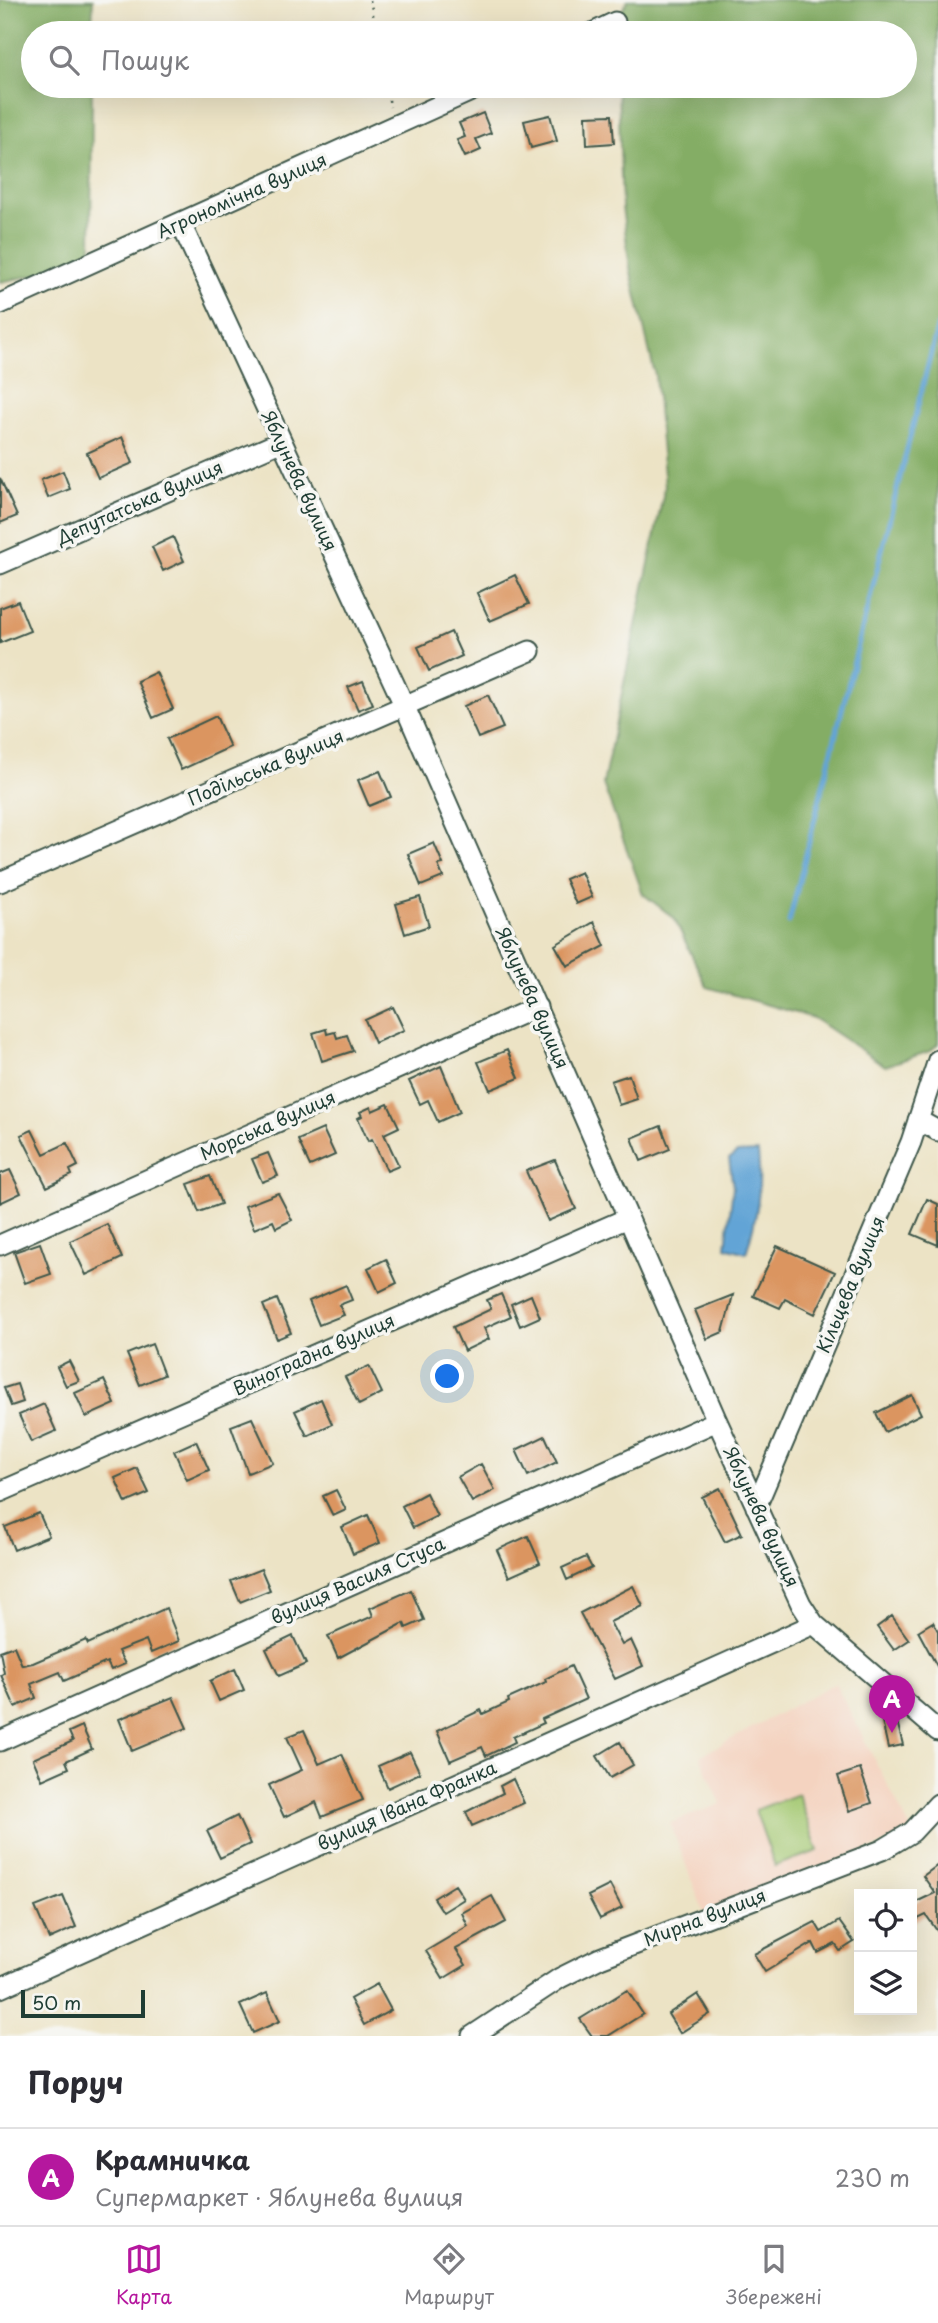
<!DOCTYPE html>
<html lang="uk">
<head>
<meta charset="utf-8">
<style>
  body { margin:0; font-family:"Playpen Sans",sans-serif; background:#f7f7f7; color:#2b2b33 }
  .controls { position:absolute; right:21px; bottom:21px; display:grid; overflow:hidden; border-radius:0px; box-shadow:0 7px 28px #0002 }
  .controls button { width:63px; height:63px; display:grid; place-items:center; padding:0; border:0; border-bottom:2px solid #e1e1e2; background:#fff; color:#2b2b33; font:35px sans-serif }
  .scale { position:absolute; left:21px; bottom:18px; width:124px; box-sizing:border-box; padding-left:7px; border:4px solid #1f3d34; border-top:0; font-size:19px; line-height:24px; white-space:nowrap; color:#1f3d34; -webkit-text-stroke:5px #f6f6f2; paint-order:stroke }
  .you { position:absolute; left:448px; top:1377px; width:24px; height:24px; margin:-18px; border:5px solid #fff; border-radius:50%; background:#1a73e8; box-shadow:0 0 0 10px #1a73e833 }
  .badge { display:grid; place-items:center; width:46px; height:46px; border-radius:50%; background:#b5179e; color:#fff; font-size:23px; font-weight:700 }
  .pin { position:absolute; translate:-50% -58px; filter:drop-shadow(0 2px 4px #0008) }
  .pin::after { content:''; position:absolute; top:37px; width:24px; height:21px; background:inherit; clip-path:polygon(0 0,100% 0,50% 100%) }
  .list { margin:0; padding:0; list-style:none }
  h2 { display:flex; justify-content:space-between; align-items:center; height:91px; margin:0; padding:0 28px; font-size:30px }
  h2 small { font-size:23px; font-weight:400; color:#7c7c81 }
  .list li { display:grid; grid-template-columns:46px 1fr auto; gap:21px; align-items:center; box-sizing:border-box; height:98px; padding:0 28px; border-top:2px solid #e1e1e2 }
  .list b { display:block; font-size:26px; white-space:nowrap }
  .list p { margin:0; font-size:23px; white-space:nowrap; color:#7c7c81 }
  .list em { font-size:23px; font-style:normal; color:#7c7c81 }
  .icon { flex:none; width:38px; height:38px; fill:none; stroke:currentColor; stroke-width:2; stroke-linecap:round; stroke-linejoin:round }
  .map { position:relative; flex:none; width:938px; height:2036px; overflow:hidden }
  .search { position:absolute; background:#fff; box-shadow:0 7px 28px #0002; left:21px; right:21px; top:21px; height:77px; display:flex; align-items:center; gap:18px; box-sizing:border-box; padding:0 24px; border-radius:38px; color:#7c7c81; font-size:26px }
  .sheet { height:189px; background:#fff }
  nav { display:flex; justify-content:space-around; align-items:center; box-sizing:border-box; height:98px; border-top:2px solid #e1e1e2; background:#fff; font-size:19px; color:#7c7c81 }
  nav a { display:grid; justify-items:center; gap:4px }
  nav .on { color:#b5179e }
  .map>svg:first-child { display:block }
  .built { fill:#f4d3c0 }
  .green { fill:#a5c973; stroke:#628354; stroke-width:2 }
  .forest { fill:#84ad65; stroke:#52754c; stroke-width:2 }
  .water { fill:#62a4d6; stroke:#407085; stroke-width:2 }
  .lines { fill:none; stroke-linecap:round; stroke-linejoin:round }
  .stream { stroke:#62a4d6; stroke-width:5 }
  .building { fill:#db9561 }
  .street-casing { stroke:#3e564a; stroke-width:23 }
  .path { stroke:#3e564a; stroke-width:2.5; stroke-dasharray:2 5; stroke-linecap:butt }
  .street { stroke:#fff; stroke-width:19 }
  .labels { text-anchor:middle; stroke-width:7; stroke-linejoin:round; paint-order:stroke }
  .street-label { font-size:18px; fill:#1f3d34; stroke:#f6f6f2 }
</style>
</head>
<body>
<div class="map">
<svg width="938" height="2036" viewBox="0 0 938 2036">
  <rect width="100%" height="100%" fill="#f6f6f2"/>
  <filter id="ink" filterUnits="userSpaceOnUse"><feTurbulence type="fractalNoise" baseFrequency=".0143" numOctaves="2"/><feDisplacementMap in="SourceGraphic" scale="14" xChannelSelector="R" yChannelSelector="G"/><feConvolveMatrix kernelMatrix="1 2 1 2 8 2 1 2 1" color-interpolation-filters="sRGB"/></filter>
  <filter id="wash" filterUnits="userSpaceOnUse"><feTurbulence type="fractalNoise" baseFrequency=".00686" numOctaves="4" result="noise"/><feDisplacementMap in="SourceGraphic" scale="28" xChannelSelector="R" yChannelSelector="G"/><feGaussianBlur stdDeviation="1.57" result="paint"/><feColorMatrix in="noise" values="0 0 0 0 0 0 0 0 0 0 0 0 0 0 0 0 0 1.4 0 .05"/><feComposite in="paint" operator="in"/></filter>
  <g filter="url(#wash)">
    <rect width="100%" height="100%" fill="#ece3c5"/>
    <path class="built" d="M835,1683l77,149 -206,86 -36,-95 51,-19 -21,-48z"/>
    <path class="green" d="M798,1794l20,57 -43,15 -20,-56z"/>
    <path class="forest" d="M0,0h93l-1,33h-59v53h59l-1,178 -91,18z
      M628,0h310v1044l-8,7 -45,15 -72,-48 -106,-31 -33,-69 -31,-24 -40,-110 62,-298 -10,-111 -25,-107 -8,-61 -4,-121h287v-53h-289l-1,-11z"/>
    <path class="water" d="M758,1152c4,37 -1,66 -12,101l-20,-6 7,-60 -4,-28 8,-6z"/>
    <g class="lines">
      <path class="stream" d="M789,922l149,-597"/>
    </g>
    <g id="blocks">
      <path class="building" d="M483,113l8,20 -15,6 5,11 -16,7 -8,-17 8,-3 -6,-14z
        M550,115l7,26 -26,7 -7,-27z
        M612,115l2,28 -27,2 -1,-29z
        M122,437l11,26 -35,15 -11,-25z
        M63,471l7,18 -22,9 -7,-18z
        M0,478l17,38 -17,7z
        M173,537l11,24 -21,10 -11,-24z
        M515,575l14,29 -39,17 -13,-28z
        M18,601l12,30 -30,12v-35z
        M451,632l11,24 -33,15 -11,-24z
        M156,672l17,37 -20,9 -16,-37z
        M363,681l10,23 -15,6 -10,-23z
        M488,695l15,33 -25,10 -14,-32z
        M216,716l14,31 -49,23 -14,-31z
        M380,771l11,26 -22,9 -11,-26z
        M434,843l9,21 -5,1 5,12 -22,9 -13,-32z
        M581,872l11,25 -16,7 -11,-25z
        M420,897l9,29 -24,8 -9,-30z
        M594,922l11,24 -38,20 -12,-21z
        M393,1007l11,23 -29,13 -10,-23z
        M326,1029l1,5 8,-2 2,6 10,-3 6,16 -31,10 -9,-28z
        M507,1050l12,28 -29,12 -12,-28z
        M441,1066l19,46 -22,10 -10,-22 -8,4 -11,-23z
        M629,1075l8,24 -18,6 -8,-24z
        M388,1104l11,23 -15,7 15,32 -12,5 -15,-32 -4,2 -10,-23 4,-2 -2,-4 11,-5 1,4z
        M661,1126l9,23 -29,12 -9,-23z
        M323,1129l12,26 -25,11 -12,-26z
        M32,1130l12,24 23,-11 11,23 -8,4 2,5 -25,12 -26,-52z
        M268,1153l10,23 -16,6 -10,-23z
        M555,1160l21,49 -28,12 -22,-50z
        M10,1170l11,23 -21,10v-29z
        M210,1176l11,28 -22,8 -11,-28z
        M278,1193l14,27 -16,8 -3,-7 -19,8 -9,-23z
        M927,1199l11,5v41l-26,-11z
        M107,1224l15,34 -36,17 -16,-34z
        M40,1243l11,31 -26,9 -11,-31z
        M777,1246l58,26 -20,42 -30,-15 -5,9 -27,-12z
        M386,1259l11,24 -18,9 -11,-24z
        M346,1285l6,15 -13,5 5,10 -25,10 -10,-24z
        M501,1294l10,22 -27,12 5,11 -25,12 -11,-24 38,-18 -4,-9z
        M531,1295l9,22 -20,9 -9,-22z
        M733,1295l-10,37 -16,7 -12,-29z
        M277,1299l14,34 -14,6 -14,-34z
        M152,1344l12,31 -24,10 -13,-31z
        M69,1361l10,20 -13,5 -9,-19z
        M369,1366l13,27 -23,12 -14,-28z
        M104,1380l11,24 -29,13 -11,-24z
        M17,1384l6,18 -12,4 -7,-18z
        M912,1395l9,19 -36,18 -9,-19z
        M321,1399l11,25 -25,12 -12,-25z
        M44,1404l12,27 -25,11 -12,-27z
        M252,1418l21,45 -25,10 -17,-47z
        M545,1436l12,26 -29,14 -12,-26z
        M196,1441l13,29 -22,10 -13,-29z
        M481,1464l14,26 -23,12 -14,-25z
        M137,1468l12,25 -23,10 -11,-25z
        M720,1488l22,46 -17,8 -23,-45z
        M336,1490l10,20 -13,6 -10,-20z
        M426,1493l11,23 -24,12 -11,-22z
        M39,1513l10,23 -35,14 -9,-23z
        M368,1515l12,28 -27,11 -11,-27z
        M528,1536l12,27 -31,14 -12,-27z
        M586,1557l6,11 -25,12 -5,-12z
        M261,1569l9,21 -30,12 -9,-21z
        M633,1586l10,20 -33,16 12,23 9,-5 12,26 -28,13 -35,-66z
        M411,1590l13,30 -18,8 -2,-5 -66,35 -10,-22 45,-20 -3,-8z
        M166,1608l13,33 -28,12 -5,-13 -28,11 7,13 -14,6 -4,-8 -43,19 -4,-9 -29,12 5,14 -21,9 -14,-32 3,-2 -4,-22 14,-5 8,19 11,-2 53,-23 2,4z
        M892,1616l17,24 -15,10 -17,-23z
        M933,1622l5,9v37l-20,-37z
        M293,1636l13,28 -27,12 -13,-27z
        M571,1666l15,33 -44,20 2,4 -31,14 2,5 -29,14 -4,-9 -32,14 -13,-30 44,-21 2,4 26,-12 -1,-3 38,-17 -1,-3z
        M235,1669l9,21 -25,11 -9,-20z
        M173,1697l14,31 -55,23 -13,-32z
        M896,1717l7,28 -15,3 -6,-27z
        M82,1726l10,23 -26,12 3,7 -27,12 -9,-21 40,-18 -4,-9z
        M304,1730l15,34 23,-10 21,46 -41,17 -6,-15 -32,15 -15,-32 33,-15 -15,-33z
        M620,1742l13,23 -23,13 -13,-22z
        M410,1752l10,21 -32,15 -10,-22z
        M860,1769l12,34 -23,8 -11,-35z
        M513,1779l11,24 -52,23 -6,-14 37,-19 -3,-7z
        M237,1816l13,28 -30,14 -13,-27z
        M938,1865v67l-12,-17 -14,7v-18l23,-11 -12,-17z
        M455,1885l9,14 -21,13 -9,-14z
        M610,1885l12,23 -22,11 -12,-23z
        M63,1896l13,31 -27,12 -14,-32z
        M492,1896l14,26 -50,27 10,16 -23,14 -17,-28 42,-25 -6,-13z
        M839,1921l15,21 -14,9 -5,-7 -17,9 -5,-10 -48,29 -11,-18 61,-32 6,10z
        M377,1984l14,26 -27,15 -14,-26z
        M627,1990l16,24 -35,22h-16l-12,-17z
        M267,1993l13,28 -27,12 -13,-28z
        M698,1994l12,20 -30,19 -12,-19z"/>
    </g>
  </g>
  <g filter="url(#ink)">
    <use href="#blocks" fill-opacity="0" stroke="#3e564a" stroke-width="2"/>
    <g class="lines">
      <g class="street-casing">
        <path id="street" d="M592,33l23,-11
          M181,224l224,483 312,714 84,183 13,20 124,107
          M0,304l482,-218
          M0,564l280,-122
          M0,882l530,-231
          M918,1120l20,11
          M0,1245l537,-238
          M0,1492l628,-274
          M756,1507l155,-365 27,-82
          M0,1741l717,-320
          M0,1988l814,-364
          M472,2036l88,-58 40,-20 282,-108 30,-18 26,-28"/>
      </g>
      <path class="path" d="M370,0l7,33
        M387,86l3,21"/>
      <use href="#street" class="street"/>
    </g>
  </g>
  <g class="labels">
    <g class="street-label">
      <text transform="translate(242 196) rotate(-24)" y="6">Агрономічна вулиця</text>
      <text transform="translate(299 481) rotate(65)" y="6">Яблунева вулиця</text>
      <text transform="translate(140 503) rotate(-24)" y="6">Депутатська вулиця</text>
      <text transform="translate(266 768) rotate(-23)" y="6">Подільська вулиця</text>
      <text transform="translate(532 998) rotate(66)" y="6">Яблунева вулиця</text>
      <text transform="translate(268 1126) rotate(-24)" y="6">Морська вулиця</text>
      <text transform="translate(851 1285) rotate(-67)" y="6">Кільцева вулиця</text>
      <text transform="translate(314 1355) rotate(-24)" y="6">Виноградна вулиця</text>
      <text transform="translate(761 1517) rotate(65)" y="6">Яблунева вулиця</text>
      <text transform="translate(358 1581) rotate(-24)" y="6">вулиця Василя Стуса</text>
      <text transform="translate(407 1806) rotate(-24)" y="6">вулиця Івана Франка</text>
      <text transform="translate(705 1918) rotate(-21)" y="6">Мирна вулиця</text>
    </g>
  </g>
</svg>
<div class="controls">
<button><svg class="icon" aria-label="locate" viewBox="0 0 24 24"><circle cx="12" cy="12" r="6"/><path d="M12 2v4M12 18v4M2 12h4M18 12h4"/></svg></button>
<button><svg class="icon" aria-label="layers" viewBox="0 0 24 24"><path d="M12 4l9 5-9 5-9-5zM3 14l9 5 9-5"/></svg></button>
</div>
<div class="scale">50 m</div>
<div class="you"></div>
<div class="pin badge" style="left:892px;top:1733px">A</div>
<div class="search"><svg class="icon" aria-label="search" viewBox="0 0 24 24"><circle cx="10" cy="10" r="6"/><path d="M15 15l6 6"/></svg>Пошук</div>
</div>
<section class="sheet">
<h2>Поруч<small></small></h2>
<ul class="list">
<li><span class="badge">A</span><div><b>Крамничка</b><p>Супермаркет · Яблунева вулиця</p></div><em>230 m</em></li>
</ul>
</section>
<nav>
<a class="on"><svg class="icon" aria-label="map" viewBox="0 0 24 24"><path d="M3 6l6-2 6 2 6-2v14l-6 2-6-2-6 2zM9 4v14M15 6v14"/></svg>Карта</a>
<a><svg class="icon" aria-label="directions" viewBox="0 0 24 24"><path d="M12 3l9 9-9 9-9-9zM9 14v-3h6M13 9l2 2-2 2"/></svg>Маршрут</a>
<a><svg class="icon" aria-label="saved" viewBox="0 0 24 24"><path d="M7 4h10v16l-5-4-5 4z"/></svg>Збережені</a>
</nav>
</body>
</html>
